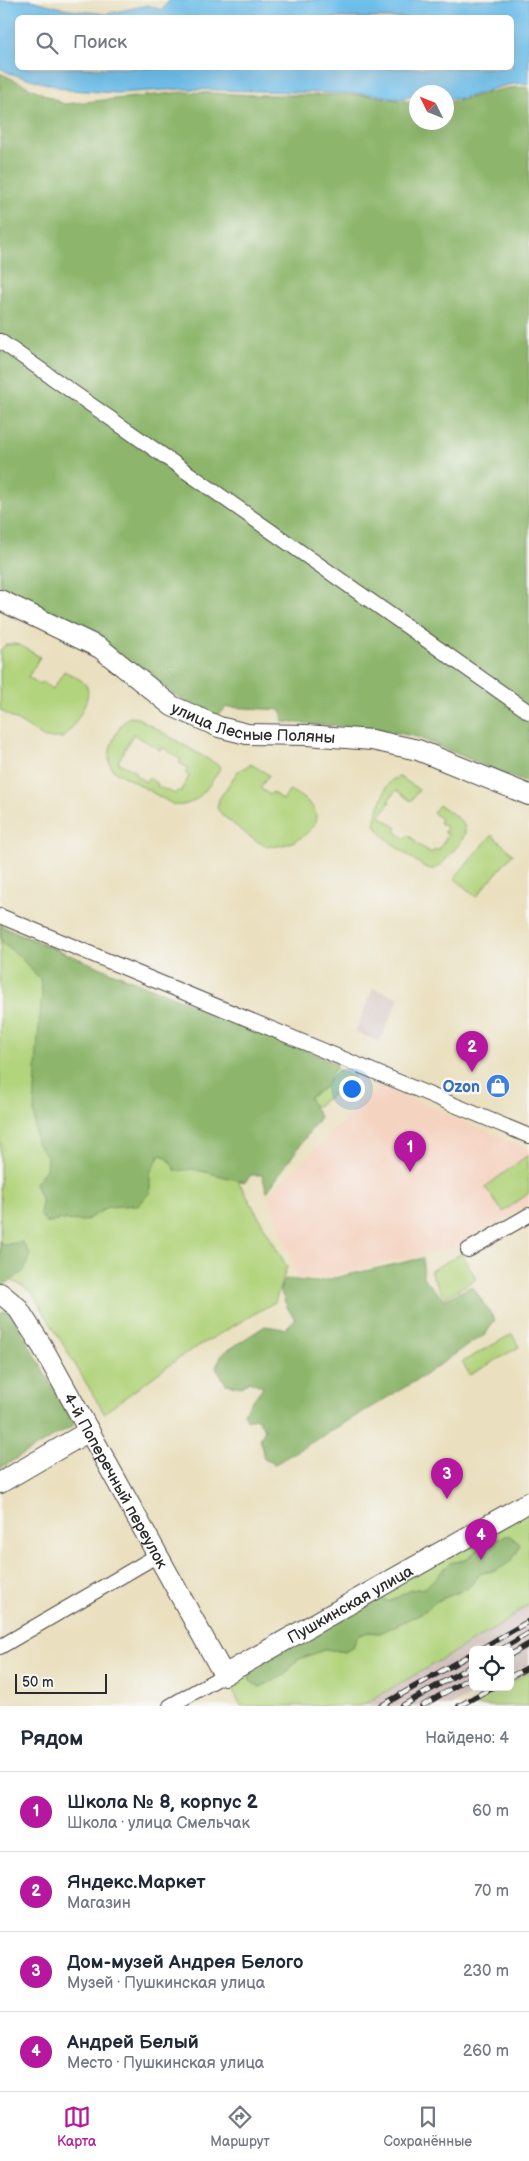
<!DOCTYPE html>
<html lang="ru">
<head>
<meta charset="utf-8">
<style>
  body { margin:0; font-family:"Balsamiq Sans",sans-serif; background:#f6f6f7; color:#1f2937 }
  .controls { position:absolute; right:15px; bottom:15px; display:grid; overflow:hidden; border-radius:8px; box-shadow:0 5px 20px #0002 }
  .controls button { width:45px; height:45px; display:grid; place-items:center; padding:0; border:0; border-bottom:1px solid #e0e1e3; background:#fff; color:#1f2937; font:25px sans-serif }
  .compass { position:absolute; left:409px; top:85px; width:45px; height:45px; border-radius:50%; background:#fff; box-shadow:0 5px 20px #0002; rotate:313deg }
  .scale { position:absolute; left:15px; bottom:12px; width:92px; box-sizing:border-box; padding-left:5px; border:2px solid #2b2b2b; border-top:0; font-size:14px; line-height:18px; white-space:nowrap; color:#2b2b2b; -webkit-text-stroke:4px #f6f6f2; paint-order:stroke }
  .you { position:absolute; left:351px; top:1088px; width:18px; height:18px; margin:-12px; border:4px solid #fff; border-radius:50%; background:#1a73e8; box-shadow:0 0 0 8px #1a73e833 }
  .badge { display:grid; place-items:center; width:32px; height:32px; border-radius:50%; background:#b5179e; color:#fff; font-size:16px; font-weight:700 }
  .pin { position:absolute; translate:-50% -41px; filter:drop-shadow(0 1px 2px #0008) }
  .pin::after { content:''; position:absolute; top:26px; width:18px; height:15px; background:inherit; clip-path:polygon(0 0,100% 0,50% 100%) }
  .list { margin:0; padding:0; list-style:none }
  h2 { display:flex; justify-content:space-between; align-items:center; height:65px; margin:0; padding:0 20px; font-size:21px }
  h2 small { font-size:16px; font-weight:400; color:#747a83 }
  .list li { display:grid; grid-template-columns:32px 1fr auto; gap:15px; align-items:center; box-sizing:border-box; height:80px; padding:0 20px; border-top:1px solid #e0e1e3 }
  .list b { display:block; font-size:19px; white-space:nowrap }
  .list p { margin:0; font-size:16px; white-space:nowrap; color:#747a83 }
  .list em { font-size:16px; font-style:normal; color:#747a83 }
  .icon { flex:none; width:28px; height:28px; fill:none; stroke:currentColor; stroke-width:2; stroke-linecap:round; stroke-linejoin:round }
  .map { position:relative; flex:none; width:529px; height:1706px; overflow:hidden }
  .search { position:absolute; background:#fff; box-shadow:0 5px 20px #0002; left:15px; right:15px; top:15px; height:55px; display:flex; align-items:center; gap:12px; box-sizing:border-box; padding:0 18px; border-radius:8px; color:#747a83; font-size:19px }
  .sheet { height:385px; background:#fff }
  nav { display:flex; justify-content:space-around; align-items:center; box-sizing:border-box; height:70px; border-top:1px solid #e0e1e3; background:#fff; font-size:14px; color:#747a83 }
  nav a { display:grid; justify-items:center; gap:2px }
  nav .on { color:#b5179e }
  .map>svg:first-child { display:block }
  .built { fill:#f5d3c1 }
  .industrial { fill:#d1c0bc }
  .green { fill:#b2d47d; stroke:#6e8054; fill-rule:evenodd }
  .forest { fill:#8db66c; stroke:#5c704c }
  .water { fill:#70c0ec; stroke:#4e768c; fill-rule:evenodd }
  .lines { fill:none; stroke-linecap:round; stroke-linejoin:round }
  .street-casing { stroke:#484641; stroke-width:16 }
  .secondary-casing { stroke:#484641; stroke-width:22 }
  .street { stroke:#fff; stroke-width:14 }
  .secondary { stroke:#fff; stroke-width:20 }
  .rail-casing { stroke:#2b2b2b; stroke-width:5.5 }
  .rail { stroke:#f6f6f2; stroke-width:4; stroke-dasharray:11; stroke-linecap:butt }
  .labels { text-anchor:middle; stroke-width:5; stroke-linejoin:round; paint-order:stroke }
  .street-label { font-size:16px; fill:#2b2b2b; stroke:#f6f6f2 }
  .shop-label { font-size:16px; font-weight:bold; fill:#366cbe; stroke:#f6f6f2; text-anchor:end }
</style>
</head>
<body>
<div class="map">
<svg width="529" height="1706" viewBox="0 0 529 1706">
  <rect width="100%" height="100%" fill="#f6f6f2"/>
  <filter id="ink" filterUnits="userSpaceOnUse"><feTurbulence type="fractalNoise" baseFrequency=".02" numOctaves="2"/><feDisplacementMap in="SourceGraphic" scale="10" xChannelSelector="R" yChannelSelector="G"/><feConvolveMatrix kernelMatrix="1 2 1 2 8 2 1 2 1" color-interpolation-filters="sRGB"/></filter>
  <filter id="wash" filterUnits="userSpaceOnUse"><feTurbulence type="fractalNoise" baseFrequency=".0096" numOctaves="4" result="noise"/><feDisplacementMap in="SourceGraphic" scale="20" xChannelSelector="R" yChannelSelector="G"/><feGaussianBlur stdDeviation="1.12" result="paint"/><feColorMatrix in="noise" values="0 0 0 0 0 0 0 0 0 0 0 0 0 0 0 0 0 1.4 0 .05"/><feComposite in="paint" operator="in"/></filter>
  <g filter="url(#wash)">
    <rect width="100%" height="100%" fill="#eae0bf"/>
    <path class="built" d="M380,1086l149,63v56l-66,40 -135,31 -30,3 -30,-84z"/>
    <path class="industrial" d="M373,988l26,10 -19,44 -25,-10z
      M529,1604v60l-19,10v-24h-37v37h13l-35,19h-90l138,-80z"/>
    <path class="green" d="M13,644l7,1 20,12 -12,20 12,7 2,-2 11,7 11,-18c7,4 19,8 23,16 5,12 -15,44 -25,51h-17l-45,-28v-60l6,-5z
      M129,717l9,1 83,49c-10,16 -24,42 -47,38l-61,-35c-11,-13 4,-44 16,-53zM133,734l27,16 2,-3 19,13 -2,3 9,5 -3,5 4,3 -8,16 -3,-2 -3,4 -18,-8 1,-2 -10,-6 -2,4 -11,-7 1,-3 -18,-10z
      M251,764l18,11 -9,13 10,7 2,-3 11,8 7,-10c7,5 20,11 24,19 12,22 -32,43 -50,36 -14,-6 -28,-20 -41,-29l-6,-8 2,-9 19,-28z
      M399,777l6,3 14,10 -8,11 -15,-11 -8,11 2,1 -10,14 17,12 -2,3 10,8 3,-4 8,6 -1,2 17,10 3,-4 3,2 10,-16 -4,-3 3,-4 -8,-6 2,-3 -8,-6 6,-8c20,14 38,20 16,44 -6,7 -12,15 -20,20h-5l-7,-3c-10,-7 -47,-31 -48,-43 0,-8 5,-18 8,-26 3,-10 5,-17 16,-20z
      M492,835l21,19 -37,43 -22,-19z
      M0,925l355,152 -123,93 55,97 -12,35 -92,53 -79,58 -71,-119 -12,-9 -21,-9z
      M528,1155l1,38 -26,19 -18,-25z
      M462,1253l14,26 -32,19 -14,-27z
      M512,1334l7,13 -49,28 -8,-13z
      M529,1508v96l-30,22 -138,80h-120l-14,-26zM486,1543l10,28 -15,2 -13,15 -31,13 -14,11 -43,21 -12,-1 -11,4 -4,11 -8,5 -19,-3 -29,11 -12,15 -25,12 -10,-6 161,-91 14,-2 25,-25 15,-3z
      M529,1672v34h-60l33,-19h8v-4z"/>
    <path class="forest" d="M0,73l64,31 121,-12 73,3h109l49,8v19h30l1,-20c27,-2 55,-18 82,-14v696l-112,-47 -43,-9 -91,-6 -2,-12 -54,-3 -9,8 -37,-16 -70,-50 -98,-49 -13,-12z
      M0,927l337,136 -12,24 -16,11 11,19 -53,75 -5,-17h-11l-6,7 -52,-13 -17,2 -9,-14 -7,-2 -10,18v19l-11,13 -31,2 -23,14 -25,-1 -14,3 -6,-9 2,-12 -7,-19 11,-14 1,-13 -11,-14 -2,-30 3,-61 5,-59 -2,-13 -23,-25 -15,-11z
      M0,1241l3,4 19,-3 8,12 -6,17 -21,15 -3,-1z
      M423,1258v19l21,23 28,-14 23,34 -10,15 -11,6 -52,36 -147,87 -11,-5 -4,-20 5,-10 -9,-11 -9,2 -3,-8 19,-25 -14,-6 -8,6 -15,-3 -10,-17 6,-13 43,-28 20,3 10,-10 -7,-10 -8,-19 5,-11 31,3z
      M9,1309l65,116 -74,43v-154z
      M509,1535l11,9c-6,20 -19,26 -39,29l-13,15 -31,13 -14,11 -43,21 -12,-1 -10,4 -5,11 -8,5 -19,-3 -29,11 -12,15 -25,12 -10,-6 -1,-11 119,-66 14,-7 7,5 22,-12 14,-2 25,-25 15,-3 21,-17z"/>
    <path class="water" d="M0,0h30l40,10 36,4 42,-9 13,5 9,-10h359v84c-28,-4 -55,17 -82,15l-1,-7h-30v3l-16,4 -28,-5 -188,-5 -66,4 -49,-3 -60,-17 -9,-5zM18,18h494v50h-494z"/>
  </g>
  <g filter="url(#ink)">
    <g class="lines">
      <g class="street-casing">
        <path id="street" d="M0,341l529,371
          M0,916l529,220
          M468,1250l61,-35
          M0,1647l158,-92
          M170,1706l54,-31"/>
      </g>
      <g class="secondary-casing">
        <g id="secondary">
          <path id="s1" d="M0,600l100,48 72,58 47,21 28,7 60,1 65,5 46,10 111,45"/>
          <path id="s2" d="M0,1293l17,14 25,39 182,329 305,-173"/>
          <path d="M0,1483l89,-52"/>
        </g>
      </g>
      <use href="#street" class="street"/>
      <use href="#secondary" class="secondary"/>
      <g class="rail-casing">
        <path id="rail" d="M479,1650l50,-29
          M500,1650l29,-17
          M510,1655l19,-11
          M510,1677l19,-10
          M381,1706l92,-53
          M402,1706l71,-41
          M422,1706l51,-30
          M459,1706l34,-19"/>
      </g>
      <use href="#rail" class="rail"/>
    </g>
  </g>
  <defs>
    <g id="shop-disc" transform="scale(1.25)"><circle r="9.5" fill="#3f7fe0" stroke="#f6f6f2"/><path d="M-5-2.5h2.3a2.7 3.5 0 0 1 5.4 0H5L5.5 6h-11ZM-1.5-2.5h3a1.5 2.3 0 0 0-3 0Z" fill="#fff"/></g>
  </defs>
  <g fill-rule="evenodd">
    <use href="#shop-disc" x="498" y="1086"/>
  </g>
  <g class="labels">
    <g class="street-label">
      <text dy="6" stroke="none"><textPath href="#s1" startOffset="288">улица Лесные Поляны</textPath></text>
      <text dy="6" stroke="none"><textPath href="#s2" startOffset="222">4-й Поперечный переулок</textPath></text>
      <text dy="6" stroke="none"><textPath href="#s2" startOffset="589">Пушкинская улица</textPath></text>
    </g>
    <g class="shop-label">
      <text x="480" y="1092">Ozon</text>
    </g>
  </g>
</svg>
<div class="controls">
<button><svg class="icon" aria-label="locate" viewBox="0 0 24 24"><circle cx="12" cy="12" r="6"/><path d="M12 2v4M12 18v4M2 12h4M18 12h4"/></svg></button>
</div>
<svg class="compass" viewBox="-18 -18 36 36"><path d="M0-13l5 13h-10z" fill="#e53935"/><path d="M0 13l5-13h-10z" fill="#747a83"/></svg>
<div class="scale">50 m</div>
<div class="you"></div>
<div class="pin badge" style="left:410px;top:1172px">1</div>
<div class="pin badge" style="left:472px;top:1072px">2</div>
<div class="pin badge" style="left:447px;top:1499px">3</div>
<div class="pin badge" style="left:481px;top:1560px">4</div>
<div class="search"><svg class="icon" aria-label="search" viewBox="0 0 24 24"><circle cx="10" cy="10" r="6"/><path d="M15 15l6 6"/></svg>Поиск</div>
</div>
<section class="sheet">
<h2>Рядом<small>Найдено: 4</small></h2>
<ul class="list">
<li><span class="badge">1</span><div><b>Школа № 8, корпус 2</b><p>Школа · улица Смельчак</p></div><em>60 m</em></li>
<li><span class="badge">2</span><div><b>Яндекс.Маркет</b><p>Магазин</p></div><em>70 m</em></li>
<li><span class="badge">3</span><div><b>Дом-музей Андрея Белого</b><p>Музей · Пушкинская улица</p></div><em>230 m</em></li>
<li><span class="badge">4</span><div><b>Андрей Белый</b><p>Место · Пушкинская улица</p></div><em>260 m</em></li>
</ul>
</section>
<nav>
<a class="on"><svg class="icon" aria-label="map" viewBox="0 0 24 24"><path d="M3 6l6-2 6 2 6-2v14l-6 2-6-2-6 2zM9 4v14M15 6v14"/></svg>Карта</a>
<a><svg class="icon" aria-label="directions" viewBox="0 0 24 24"><path d="M12 3l9 9-9 9-9-9zM9 14v-3h6M13 9l2 2-2 2"/></svg>Маршрут</a>
<a><svg class="icon" aria-label="saved" viewBox="0 0 24 24"><path d="M7 4h10v16l-5-4-5 4z"/></svg>Сохранённые</a>
</nav>
</body>
</html>
